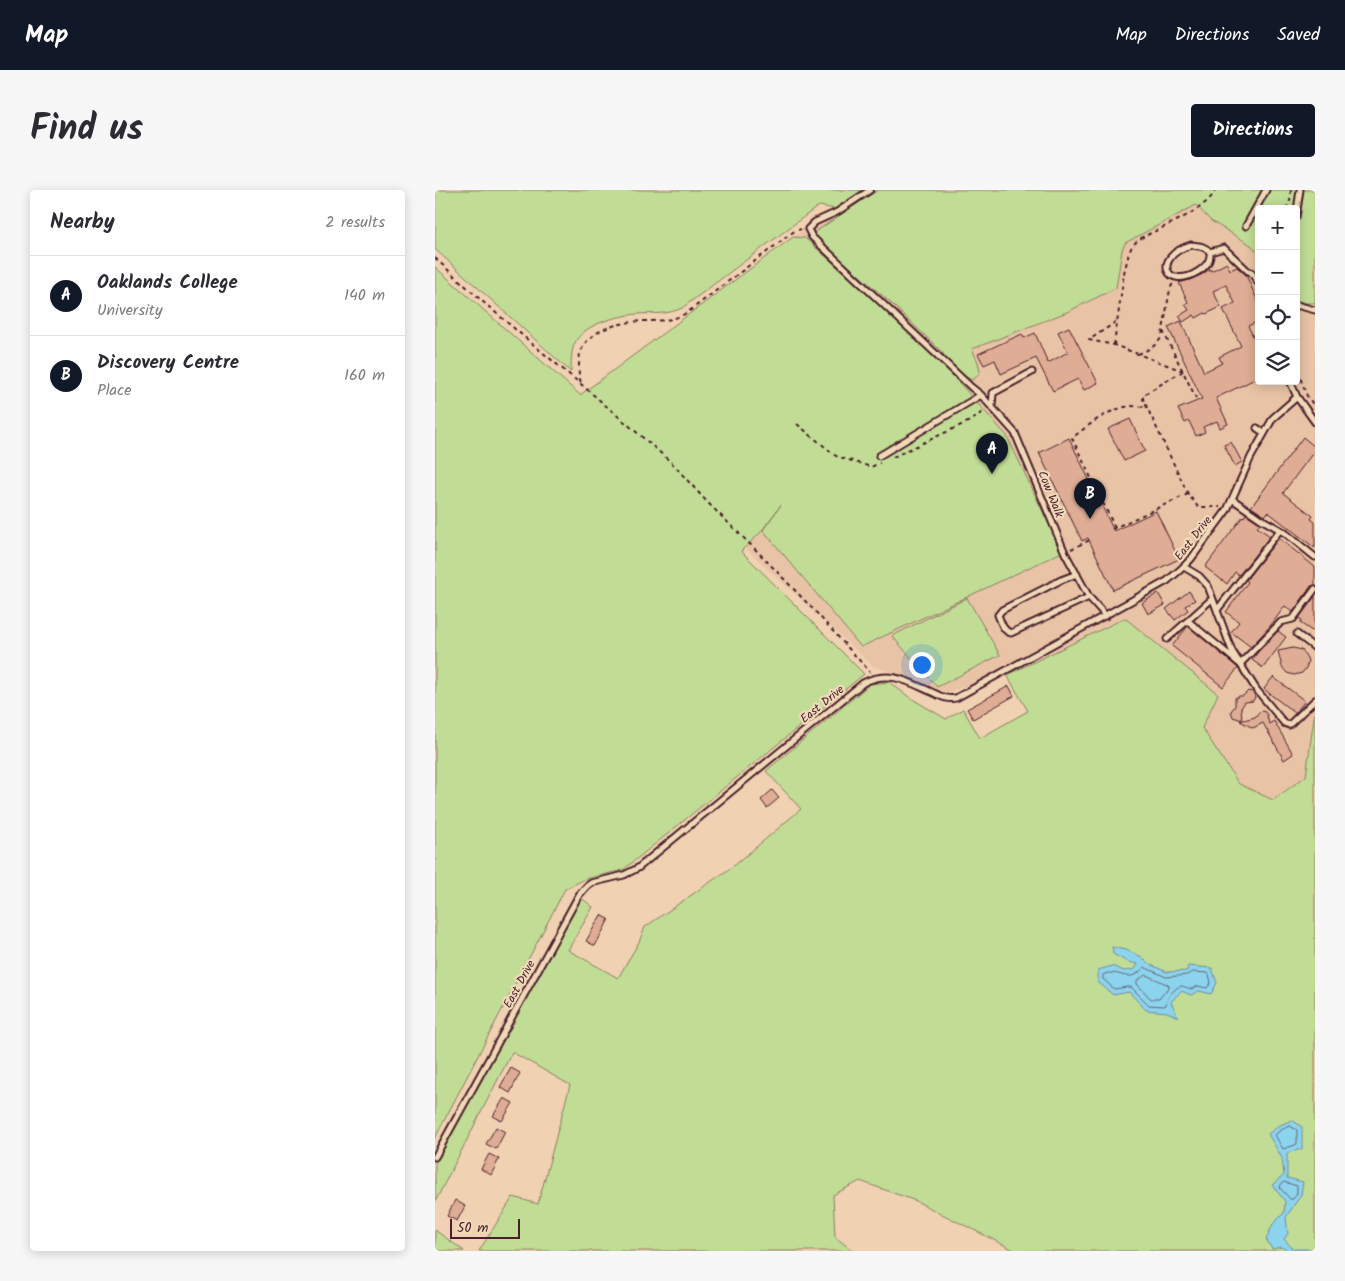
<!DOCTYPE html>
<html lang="en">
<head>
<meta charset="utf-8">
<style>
  body { margin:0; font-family:Kalam,sans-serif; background:#f7f7f7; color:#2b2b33 }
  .controls { position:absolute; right:15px; top:15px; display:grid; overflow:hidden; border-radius:5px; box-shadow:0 2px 12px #0003 }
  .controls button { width:45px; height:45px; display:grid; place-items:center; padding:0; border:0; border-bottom:1px solid #e1e1e2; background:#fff; color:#2b2b33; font:25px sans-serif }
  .scale { position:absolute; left:15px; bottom:12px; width:70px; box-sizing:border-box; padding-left:5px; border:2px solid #4a1f2b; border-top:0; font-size:14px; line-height:18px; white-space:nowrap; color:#4a1f2b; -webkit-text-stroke:4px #f0d9b9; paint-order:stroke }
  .you { position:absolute; left:486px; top:474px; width:18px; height:18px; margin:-12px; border:4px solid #fff; border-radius:50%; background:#1a73e8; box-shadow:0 0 0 8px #1a73e833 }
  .badge { display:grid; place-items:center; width:32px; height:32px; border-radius:50%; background:#111827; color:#fff; font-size:16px; font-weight:700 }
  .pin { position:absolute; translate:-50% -41px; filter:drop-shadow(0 1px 2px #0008) }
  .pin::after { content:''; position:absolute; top:26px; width:18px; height:15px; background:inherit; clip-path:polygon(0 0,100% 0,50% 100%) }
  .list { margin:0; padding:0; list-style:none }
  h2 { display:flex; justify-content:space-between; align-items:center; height:65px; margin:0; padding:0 20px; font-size:21px }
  h2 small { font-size:16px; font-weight:400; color:#7c7c81 }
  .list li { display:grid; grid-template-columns:32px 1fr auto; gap:15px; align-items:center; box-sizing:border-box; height:80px; padding:0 20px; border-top:1px solid #e1e1e2 }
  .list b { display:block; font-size:19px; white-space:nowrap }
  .list p { margin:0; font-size:16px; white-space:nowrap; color:#7c7c81 }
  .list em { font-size:16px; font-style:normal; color:#7c7c81 }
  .icon { flex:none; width:28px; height:28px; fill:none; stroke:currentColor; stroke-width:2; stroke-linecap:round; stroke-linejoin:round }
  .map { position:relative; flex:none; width:880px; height:1061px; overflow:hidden; border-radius:5px }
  header { display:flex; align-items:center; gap:30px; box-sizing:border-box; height:70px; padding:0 25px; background:#111827; color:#fff }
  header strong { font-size:24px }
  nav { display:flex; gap:28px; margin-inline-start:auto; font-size:18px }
  .intro { display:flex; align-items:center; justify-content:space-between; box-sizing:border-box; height:120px; padding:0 30px }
  h1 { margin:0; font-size:35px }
  .button { padding:12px 22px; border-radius:5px; background:#111827; color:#fff; font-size:18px; font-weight:700 }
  main { display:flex; gap:30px; padding:0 30px }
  aside { flex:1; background:#fff; border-radius:5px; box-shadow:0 2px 12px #0003 }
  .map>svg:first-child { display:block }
  .built { fill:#e8c3a6 }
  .green { fill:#c1dd95; stroke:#867e60 }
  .water { fill:#8cd3ed; stroke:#728b9f }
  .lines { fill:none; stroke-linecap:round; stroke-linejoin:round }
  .shore { stroke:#646779; stroke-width:1 }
  .building { fill:#dfad95; stroke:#4a1f2b }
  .lane-casing { stroke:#4a1f2b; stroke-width:9 }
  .path { stroke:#4a1f2b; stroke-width:2; stroke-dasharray:4 4; stroke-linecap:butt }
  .lane { stroke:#f0d9b9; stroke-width:5 }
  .labels { text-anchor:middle; stroke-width:4.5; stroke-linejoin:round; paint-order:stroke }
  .street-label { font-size:12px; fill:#4a1f2b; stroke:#f0d9b9 }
</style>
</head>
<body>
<header>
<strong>Map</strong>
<nav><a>Map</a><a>Directions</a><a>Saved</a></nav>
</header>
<div class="intro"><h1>Find us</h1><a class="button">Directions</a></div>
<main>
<aside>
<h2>Nearby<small>2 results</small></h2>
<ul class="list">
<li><span class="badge">A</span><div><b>Oaklands College</b><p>University</p></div><em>140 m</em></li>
<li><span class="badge">B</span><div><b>Discovery Centre</b><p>Place</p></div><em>160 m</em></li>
</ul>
</aside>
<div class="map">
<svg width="880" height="1061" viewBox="0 0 880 1061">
  <rect width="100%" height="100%" fill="#f0d1b2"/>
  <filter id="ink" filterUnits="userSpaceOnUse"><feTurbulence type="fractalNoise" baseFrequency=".02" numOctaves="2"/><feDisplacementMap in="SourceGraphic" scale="10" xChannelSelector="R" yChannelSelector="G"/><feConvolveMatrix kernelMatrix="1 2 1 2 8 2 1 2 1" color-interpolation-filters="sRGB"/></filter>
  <g filter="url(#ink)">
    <path class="built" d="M432,0h317l27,31 40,24 8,9v127h37v-81l10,3 9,4v403l-9,66 -33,24 -34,-16 -114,-166 -118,57 -61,17 -74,-27 -121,-112 -164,-158 206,-158z"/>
    <path class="green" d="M0,0h428l-28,19 -15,-3 -3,1 -135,101c-14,7 -29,5 -45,6 -19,2 -56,10 -63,31 -3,8 -3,18 -3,27l-136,-123z
      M443,0h437v113h-9l-10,-3v-91h-37v45l-8,-9 -40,-24 -15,-16 -71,38 -3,7 -6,38 -49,24 -95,37 6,13 2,10 -4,5 -4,3c-13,-6 -23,-17 -30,-28l-50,-48 -80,-70z
      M358,47l12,1 82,73 58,56 62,69 55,116 -201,95 -98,-117 18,-25 -21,28 -19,18 123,123 -241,196 -38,9 -20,10 -130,249v-871l145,128z
      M532,408l33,57 -63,32 -45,-51z
      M690,428l93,76 -16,34 37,56 34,16 33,-24 9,-66v541h-299l-100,-50 -56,-20 -27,14 2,42 18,14h-374l34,-54 25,7 32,-119 -58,-33 -77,150v-39l145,-266 13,10 -25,43 50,28 21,-36 6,-15 90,-62 66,-56 -35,-38 104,-87 19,-2 20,15 37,22 17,-10 17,29 48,-27 -21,-36z
      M0,1040l29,21h-29z"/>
    <path class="water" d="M677,757l14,3 16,7 7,7 18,8 20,-1 1,-5 24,2 5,15 -6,11 -12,-3 -8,4 -10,-4 -10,11 7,15 -11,-5 -21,-2 -17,-18 -16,3 -15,-13v-12l14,-4 12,5 11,-2 3,-5 -10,-2 -15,-8z
      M857,930l10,7v22l-15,4v25l16,4 -2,13 -15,22 2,17 -4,5 9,10h22v2h-27l-6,-4 -10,2 -6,-10 7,-15 11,-11 1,-12 -13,-16 12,-10 -2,-17 -14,-24 10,-8z"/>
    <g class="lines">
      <path class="shore" d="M709,777l22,10 21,-2 6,-3 14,1 2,1 2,9 -4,5 -9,-2 -7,3c-1,0 -8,-3 -9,-3 -7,0 -16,13 -16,19l-2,1 -15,-1 -18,-18h-3l-14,2 -11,-10v-4c12,-7 24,7 35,-2 3,-2 4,-4 6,-6z
        M711,785l23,10v2l-10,12h-8l-14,-15v-3z
        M855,936l7,4v14l-2,1 -12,4 -8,-14 6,-5z
        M849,992l13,4v8l-4,5h-3l-10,-11 1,-3z"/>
    </g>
    <path class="building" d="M792,73l3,7 7,-3 9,8 13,29v17l-11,5 7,14 4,-2v39l-43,21 12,26 -8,4 -3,-7 -14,6 2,5 -9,4 -7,-15 -4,2 -7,-14 24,-10 -34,-72 13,-6 23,51 18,-9 -3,-6 22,-11 -18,-37 12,-6 -9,-18 -13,6 8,16 -15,7 -1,-1 -9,5 -2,-3 -11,7 -4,-6 10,-6 -4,-6 3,-2 -9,-19 10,-3 12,-5 9,-6 1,2z
      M634,137l29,56 -14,7 -6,-11 -25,12 -17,-33 -35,16 -6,-14 -11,5 -6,-11 44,-20 2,4 11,-5 13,30 20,-11 -10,-20z
      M695,229l15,32 -21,10 -16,-32z
      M868,247l12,10v3l-32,43 30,23 -2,3 4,3v26l-47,-36 -3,4 -14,-9z
      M634,248l45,93 42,-20 23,48 -66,31 -25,-52 -6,3 -43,-88z
      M796,252l11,20 -7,4 -11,-21z
      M811,324l14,9 -3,4 13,9 -31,39 -4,-3 -8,12 -22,-17 38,-51 1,1z
      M844,348l36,29v18l-4,1 -18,26 -8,-6 -14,19 -20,22 -20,-15 8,-10 -13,-10 22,-30 -2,-2z
      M754,401l6,9 -10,6 3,4 -13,10 -9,-11z
      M723,403l7,12 -17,9 -6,-11z
      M880,406v32l-3,3 -12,-8 2,-3 -3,-2z
      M753,436l50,42 -15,19 -51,-41z
      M843,441l8,6 -23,31 -11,-8 6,-8z
      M858,458l9,2 5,8 1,4 -2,6 -4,5 -8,2 -7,-2 -5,-6 -4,-16z
      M838,487l32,24 -10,12 -25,-19 1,-1 -1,1 -6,-5z
      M574,496l5,10 -41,23 -6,-10z
      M813,501l4,1 2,2 1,3 -2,4 -8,1 -4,6 1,12 -9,-3 -2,-6 4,-5v-8l4,-2h4z
      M827,521l3,1 2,3 2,9 5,-3 19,33 -9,6 -21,-37 -10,5 -13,-7 15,-4 4,-5z
      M337,600l7,8 -12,10 -6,-8z
      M166,725l8,4 -14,27 -9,-5z
      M76,878l9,5 -10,20 -10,-6z
      M69,908l9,5 -11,18 -9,-5z
      M61,937l9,5 -9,17 -10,-5z
      M54,964l10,5 -8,16 -10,-6z
      M20,1010l10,6 -8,15 -10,-5z"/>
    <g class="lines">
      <g class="lane-casing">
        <path id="lane" d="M435,0l-33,22 -22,10 -7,7 4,8 159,150 10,8 34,38 50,120 24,44 17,19
          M861,27l4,-27
          M811,36l20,-36
          M756,55c8,1 14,1 19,7 1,9 -4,14 -11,19 -33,21 -48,-14 -8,-26z
          M775,62l14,-4 3,3 21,20 3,1 8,12
          M861,115l19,5
          M855,191l7,16 18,25
          M557,218l1,-15 39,-21
          M822,238l7,5
          M444,266l102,-61
          M797,309l29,20 23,13 31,25
          M749,377l15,9 9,10 24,65 24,38 28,34 5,2 26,-25
          M642,384l-16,6 -59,30 -4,5c3,7 5,16 13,18l78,-36
          M782,420l63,-80
          M753,431l52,43 41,-42 12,-3 22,-30
          M862,444l18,14
          M732,449l45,-40
          M0,967l144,-262 8,-9 4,-3 33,-8 14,-7 225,-185c26,-14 46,-1 71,10 8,4 14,7 22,5l211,-117 13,-11 11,-11 36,-49 24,-53 22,-39 24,-21"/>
      </g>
      <path class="path" d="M851,19l4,-8 1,-11
        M0,68l47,43 60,51 40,33 89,77 36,40 49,48 56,58 58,64
        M681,132l-27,18 25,5 69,26
        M728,141l33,67
        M679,155l10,-72 5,-20 3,-7 6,-6 7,-4c18,-9 65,-28 70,-46
        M703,164c10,-4 19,-8 24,-18l8,-47 3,-6
        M748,181l-35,21 -5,4v3l45,95 10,13h22
        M861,182l5,8 6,16 8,11
        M146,192c-3,-6 -2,-12 -2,-19 0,-28 29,-38 53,-41 13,-2 26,0 39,-3 8,-2 15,-5 21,-10l101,-77 8,-3
        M362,234l39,32 35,11 9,-4
        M458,267l79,-37 13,-10
        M680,338l-43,-90c17,-13 36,-29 58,-32 5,0 11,1 16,1
        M677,339l76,-35
        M636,359l21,-10"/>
      <use href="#lane" class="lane"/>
    </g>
  </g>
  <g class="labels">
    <g class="street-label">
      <text transform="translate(616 304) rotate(68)" y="4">Cow Walk</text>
      <text transform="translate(758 348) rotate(-52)" y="4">East Drive</text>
      <text transform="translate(387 514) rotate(-39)" y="4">East Drive</text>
      <text transform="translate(84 794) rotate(-61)" y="4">East Drive</text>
    </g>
  </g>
</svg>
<div class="controls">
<button>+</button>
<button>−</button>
<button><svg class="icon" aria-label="locate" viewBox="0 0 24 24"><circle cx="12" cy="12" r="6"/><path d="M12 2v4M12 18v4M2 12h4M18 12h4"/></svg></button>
<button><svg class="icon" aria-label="layers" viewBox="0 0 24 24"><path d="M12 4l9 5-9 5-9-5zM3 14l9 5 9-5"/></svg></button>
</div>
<div class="scale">50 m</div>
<div class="you"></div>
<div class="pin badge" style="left:557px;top:284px">A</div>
<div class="pin badge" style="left:655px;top:329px">B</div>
</div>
</main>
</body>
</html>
